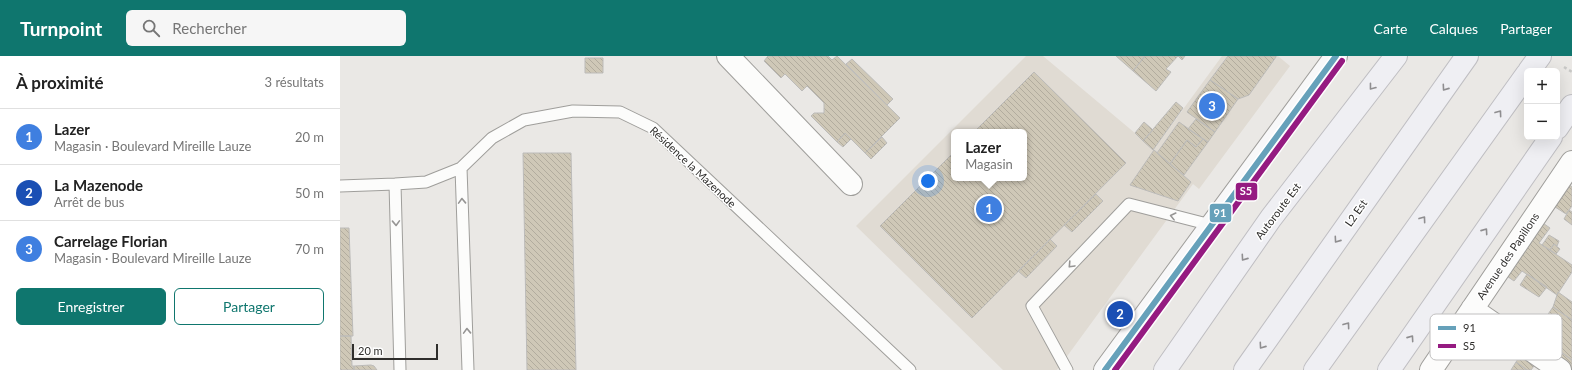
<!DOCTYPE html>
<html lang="fr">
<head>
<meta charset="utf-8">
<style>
  body { margin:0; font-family:Lato,sans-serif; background:#f6f6f6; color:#222 }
  .controls { position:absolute; right:12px; top:12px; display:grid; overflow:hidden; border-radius:6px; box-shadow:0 4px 16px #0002 }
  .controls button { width:36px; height:36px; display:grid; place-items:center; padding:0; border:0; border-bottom:1px solid #e0e0e0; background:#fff; color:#222; font:20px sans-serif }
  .scale { position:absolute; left:12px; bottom:10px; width:86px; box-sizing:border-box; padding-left:4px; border:2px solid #2f2e2c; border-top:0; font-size:11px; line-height:14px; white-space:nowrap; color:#2f2e2c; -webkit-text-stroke:3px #fff; paint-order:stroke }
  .you { position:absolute; left:588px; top:125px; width:14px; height:14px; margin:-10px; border:3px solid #fff; border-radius:50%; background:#1a73e8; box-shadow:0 0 0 6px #1a73e833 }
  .badge { display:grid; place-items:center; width:26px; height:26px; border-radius:50%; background:#0f766e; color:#fff; font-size:13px; font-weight:700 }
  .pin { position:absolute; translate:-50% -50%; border:2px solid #fff; box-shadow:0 1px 4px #0006 }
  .popup { position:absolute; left:611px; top:73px; width:76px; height:52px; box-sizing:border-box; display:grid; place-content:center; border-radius:6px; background:#fff; filter:drop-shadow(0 1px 3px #0005); font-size:13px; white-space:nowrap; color:#767676 }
  .popup b { font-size:15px; color:#222 }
  .popup::after { content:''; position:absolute; left:50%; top:100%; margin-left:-8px; border:8px solid transparent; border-top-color:#fff }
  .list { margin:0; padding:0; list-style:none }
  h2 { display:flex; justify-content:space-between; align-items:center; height:52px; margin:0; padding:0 16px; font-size:17px }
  h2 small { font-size:13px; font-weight:400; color:#767676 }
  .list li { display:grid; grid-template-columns:26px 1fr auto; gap:12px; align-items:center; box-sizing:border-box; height:56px; padding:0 16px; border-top:1px solid #e0e0e0 }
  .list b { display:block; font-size:15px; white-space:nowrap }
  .list p { margin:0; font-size:13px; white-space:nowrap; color:#767676 }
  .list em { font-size:13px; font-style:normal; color:#767676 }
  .actions { display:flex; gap:8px; padding:12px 16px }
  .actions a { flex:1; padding:9px 0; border:1px solid #0f766e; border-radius:6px; text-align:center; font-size:14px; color:#0f766e }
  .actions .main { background:#0f766e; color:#fff }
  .icon { flex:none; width:22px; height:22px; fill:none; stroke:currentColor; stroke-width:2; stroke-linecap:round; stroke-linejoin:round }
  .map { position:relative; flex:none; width:1232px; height:314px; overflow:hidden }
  header { display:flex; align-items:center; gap:24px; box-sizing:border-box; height:56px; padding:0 20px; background:#0f766e; color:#fff }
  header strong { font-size:19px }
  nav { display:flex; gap:22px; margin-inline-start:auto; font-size:14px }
  .search { width:280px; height:36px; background:#f6f6f6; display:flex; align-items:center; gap:10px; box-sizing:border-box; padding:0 14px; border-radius:6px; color:#767676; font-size:15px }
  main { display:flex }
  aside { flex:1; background:#fff }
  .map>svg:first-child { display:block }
  .built { fill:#e0dbd3; fill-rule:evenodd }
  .building { fill:url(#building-back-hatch); stroke:#bcbbb9 }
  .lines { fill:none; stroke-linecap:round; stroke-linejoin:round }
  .lane-casing { stroke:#9f9e9b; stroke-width:13 }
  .street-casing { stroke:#9f9e9b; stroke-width:24 }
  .secondary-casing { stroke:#9f9e9b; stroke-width:24 }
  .highway-casing { stroke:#bfbec2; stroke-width:24 }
  .path { stroke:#c8c8c6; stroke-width:2.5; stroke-dasharray:3 3; stroke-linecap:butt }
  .lane { stroke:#fcfcfb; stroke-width:11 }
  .street { stroke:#fcfcfb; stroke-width:22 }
  .secondary { stroke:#f8f8f9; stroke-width:22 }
  .highway { stroke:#efeff3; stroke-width:22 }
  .bus-1-casing { stroke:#fff; stroke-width:9 }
  .bus-2-casing { stroke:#fff; stroke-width:9 }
  .bus-1 { stroke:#66a1ba; stroke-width:6 }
  .bus-2 { stroke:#951b81; stroke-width:6 }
  .oneway { stroke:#8f8e90 }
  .oneway2 { stroke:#969594 }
  .labels { text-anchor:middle; stroke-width:3; stroke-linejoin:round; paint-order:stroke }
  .street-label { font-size:11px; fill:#2f2e2c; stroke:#fff }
  .key { fill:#fff; stroke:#c1c0c0; stroke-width:1 }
  .key-label { font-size:11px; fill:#2f2e2c }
  .line-badge { stroke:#fff; stroke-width:1.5 }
  .badge-label { font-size:11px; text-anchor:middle; font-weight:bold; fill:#fff }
</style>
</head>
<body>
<header>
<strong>Turnpoint</strong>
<div class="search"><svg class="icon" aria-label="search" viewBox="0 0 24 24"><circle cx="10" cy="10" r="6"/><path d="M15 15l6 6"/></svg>Rechercher</div>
<nav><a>Carte</a><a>Calques</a><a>Partager</a></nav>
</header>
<main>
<aside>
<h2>À proximité<small>3 résultats</small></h2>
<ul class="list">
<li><span class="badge" style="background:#3f7fe0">1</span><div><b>Lazer</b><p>Magasin · Boulevard Mireille Lauze</p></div><em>20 m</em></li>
<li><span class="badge" style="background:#1a4fb4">2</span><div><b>La Mazenode</b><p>Arrêt de bus</p></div><em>50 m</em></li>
<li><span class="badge" style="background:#3f7fe0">3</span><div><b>Carrelage Florian</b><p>Magasin · Boulevard Mireille Lauze</p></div><em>70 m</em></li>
</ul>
<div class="actions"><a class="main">Enregistrer</a><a>Partager</a></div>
</aside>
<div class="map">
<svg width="1232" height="314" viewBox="0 0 1232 314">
  <defs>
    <pattern id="building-back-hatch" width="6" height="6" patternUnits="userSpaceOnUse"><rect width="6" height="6" fill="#cfc8b7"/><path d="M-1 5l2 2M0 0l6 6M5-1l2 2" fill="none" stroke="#b2ac9e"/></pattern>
  </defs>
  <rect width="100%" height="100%" fill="#eae8e5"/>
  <path class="built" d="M686,0h17l111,93 68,-93h56l12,10 -91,123 -6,-5 -136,186h-54l-147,-144zM614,76h70v46h-70z"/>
  <path class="building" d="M428,0h60l4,4 5,-4 63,62 -35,35 -20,-20 -8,9 -26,-26 3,-3h10v-10l-17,-17 -5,5 -17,-17 -4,4 -17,-17z
    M776,0h29l-12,15z
    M805,0h40l-3,4 -4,-4 -12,13 5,3 -15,19 -23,-20z
    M888,0h48v1l-27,38 -11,4 -28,-19z
    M245,2h18v15h-18z
    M512,3l41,40 -6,6 -41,-41z
    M694,16l92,91 -154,155 -92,-92 74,-74v26h70v-46h-50z
    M870,24l28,19 -23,33 -28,-20z
    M836,46l7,6 -30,42 -10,-9z
    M856,63l19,13 -7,10 -20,-13z
    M804,66l9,8 -10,11 -8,-8z
    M839,66l24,17 -7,8 -9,-7 -17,24 -13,-11z
    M505,77l6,6 -8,8 -6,-5z
    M542,81l5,6 -16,16 -6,-6z
    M863,83l5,3 -24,33 -14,-11 17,-24 9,7z
    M814,94l37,32 -13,19 -48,-16z
    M183,97h48l5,217h-49z
    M1227,127l5,4v19l-6,8 -14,-9z
    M756,138l7,7 -31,31 -8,-7z
    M1229,154l3,2v13l-8,-6z
    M1200,165l10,7 -11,15 33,22v7l-15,23 -35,-24 -8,10 -10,-7z
    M0,172h9l4,108h-13z
    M1209,179l10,6 -2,5 -3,-2 -4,6 -8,-5z
    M710,183l7,7 -31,32 -8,-7z
    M1214,188l6,5 -4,5 -6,-4z
    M1187,218l20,13 -8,10 -19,-12z
    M1218,236l14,10v18l-19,-13z
    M1213,251l19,13v40l-37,-27z
    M1195,277l37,27v9l-42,-29z
    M0,280h11l1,30h2v4h-14z
    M1180,300l14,10 -3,4h-4l-11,-8z
    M1176,306l11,8h-16z
    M31,309l3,1 3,4h-23v-4z"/>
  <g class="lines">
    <g class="lane-casing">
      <path id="lane" d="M121,112l7,202
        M55,128l5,186
        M0,130l55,-2 31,-2 35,-14 31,-30 32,-18 49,-9 47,1 33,16 257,242
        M727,314l-35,-64 97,-102 82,21"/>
    </g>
    <g class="street-casing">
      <path id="street" d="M388,0l123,128
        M1132,253l88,61
        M1091,314l141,-208"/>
    </g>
    <g class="secondary-casing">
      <path id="secondary" d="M765,314l231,-314"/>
    </g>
    <g class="highway-casing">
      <path id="highway" d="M1189,15l11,-15
        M1217,72l15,-22
        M825,314l106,-152 125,-162
        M905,314l222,-314
        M975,314l212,-296
        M1049,314l162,-233"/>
    </g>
    <path class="path" d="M1224,11l8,5"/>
    <use href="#lane" class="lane"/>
    <use href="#street" class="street"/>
    <use href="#secondary" class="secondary"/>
    <use href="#highway" class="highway"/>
    <g class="bus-1-casing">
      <path id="bus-1" d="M765,314l231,-314"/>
    </g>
    <g class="bus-2-casing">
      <path id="bus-2" d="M775,314l227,-309"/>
    </g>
    <use href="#bus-1" class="bus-1"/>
    <use href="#bus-2" class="bus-2"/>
  </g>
  <defs><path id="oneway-chevron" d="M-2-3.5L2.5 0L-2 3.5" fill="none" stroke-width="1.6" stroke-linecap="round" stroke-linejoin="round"/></defs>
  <g class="oneway">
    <use href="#oneway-chevron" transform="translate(1032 31) rotate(128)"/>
    <use href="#oneway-chevron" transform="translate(1105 32) rotate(125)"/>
    <use href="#oneway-chevron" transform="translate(1159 57) rotate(-54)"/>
    <use href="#oneway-chevron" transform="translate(1083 163) rotate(-54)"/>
    <use href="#oneway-chevron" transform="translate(1145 175) rotate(-55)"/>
    <use href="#oneway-chevron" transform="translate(997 184) rotate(125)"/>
    <use href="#oneway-chevron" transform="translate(904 202) rotate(125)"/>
    <use href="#oneway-chevron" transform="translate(1007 269) rotate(-54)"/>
    <use href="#oneway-chevron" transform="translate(1071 282) rotate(-55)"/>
    <use href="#oneway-chevron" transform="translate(922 290) rotate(125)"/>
  </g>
  <g class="oneway2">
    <use href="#oneway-chevron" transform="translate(122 145) rotate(-92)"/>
    <use href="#oneway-chevron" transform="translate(833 160) rotate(-166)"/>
    <use href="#oneway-chevron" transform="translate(56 167) rotate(88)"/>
    <use href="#oneway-chevron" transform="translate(731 209) rotate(133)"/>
    <use href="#oneway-chevron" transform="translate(127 275) rotate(-92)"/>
  </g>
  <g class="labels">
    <g class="street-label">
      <text transform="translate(353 111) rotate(43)" y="4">Résidence la Mazenode</text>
      <text transform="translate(938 155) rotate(-53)" y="4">Autoroute Est</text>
      <text transform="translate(1016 157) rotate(-55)" y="4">L2 Est</text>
      <text transform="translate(1168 200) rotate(-56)" y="4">Avenue des Papillons</text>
    </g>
  </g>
  <rect x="1090" y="258" width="132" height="46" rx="6" class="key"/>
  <rect x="1098" y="270" width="18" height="4" fill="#66a1ba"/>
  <rect x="1098" y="288" width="18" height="4" fill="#951b81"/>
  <g class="key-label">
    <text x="1123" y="276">91</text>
    <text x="1123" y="294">S5</text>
  </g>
  <g class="line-badge">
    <rect x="895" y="126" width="23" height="19" rx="4" fill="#951b81"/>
    <rect x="869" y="147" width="23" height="20" rx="4" fill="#66a1ba"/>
  </g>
  <g class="badge-label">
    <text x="906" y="139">S5</text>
    <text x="880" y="161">91</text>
  </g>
</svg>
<div class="controls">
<button>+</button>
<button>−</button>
</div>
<div class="scale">20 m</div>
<div class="you"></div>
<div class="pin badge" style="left:649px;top:153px;background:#3f7fe0">1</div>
<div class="popup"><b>Lazer</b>Magasin</div>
<div class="pin badge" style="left:780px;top:258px;background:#1a4fb4">2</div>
<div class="pin badge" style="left:872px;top:50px;background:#3f7fe0">3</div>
</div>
</main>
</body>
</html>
